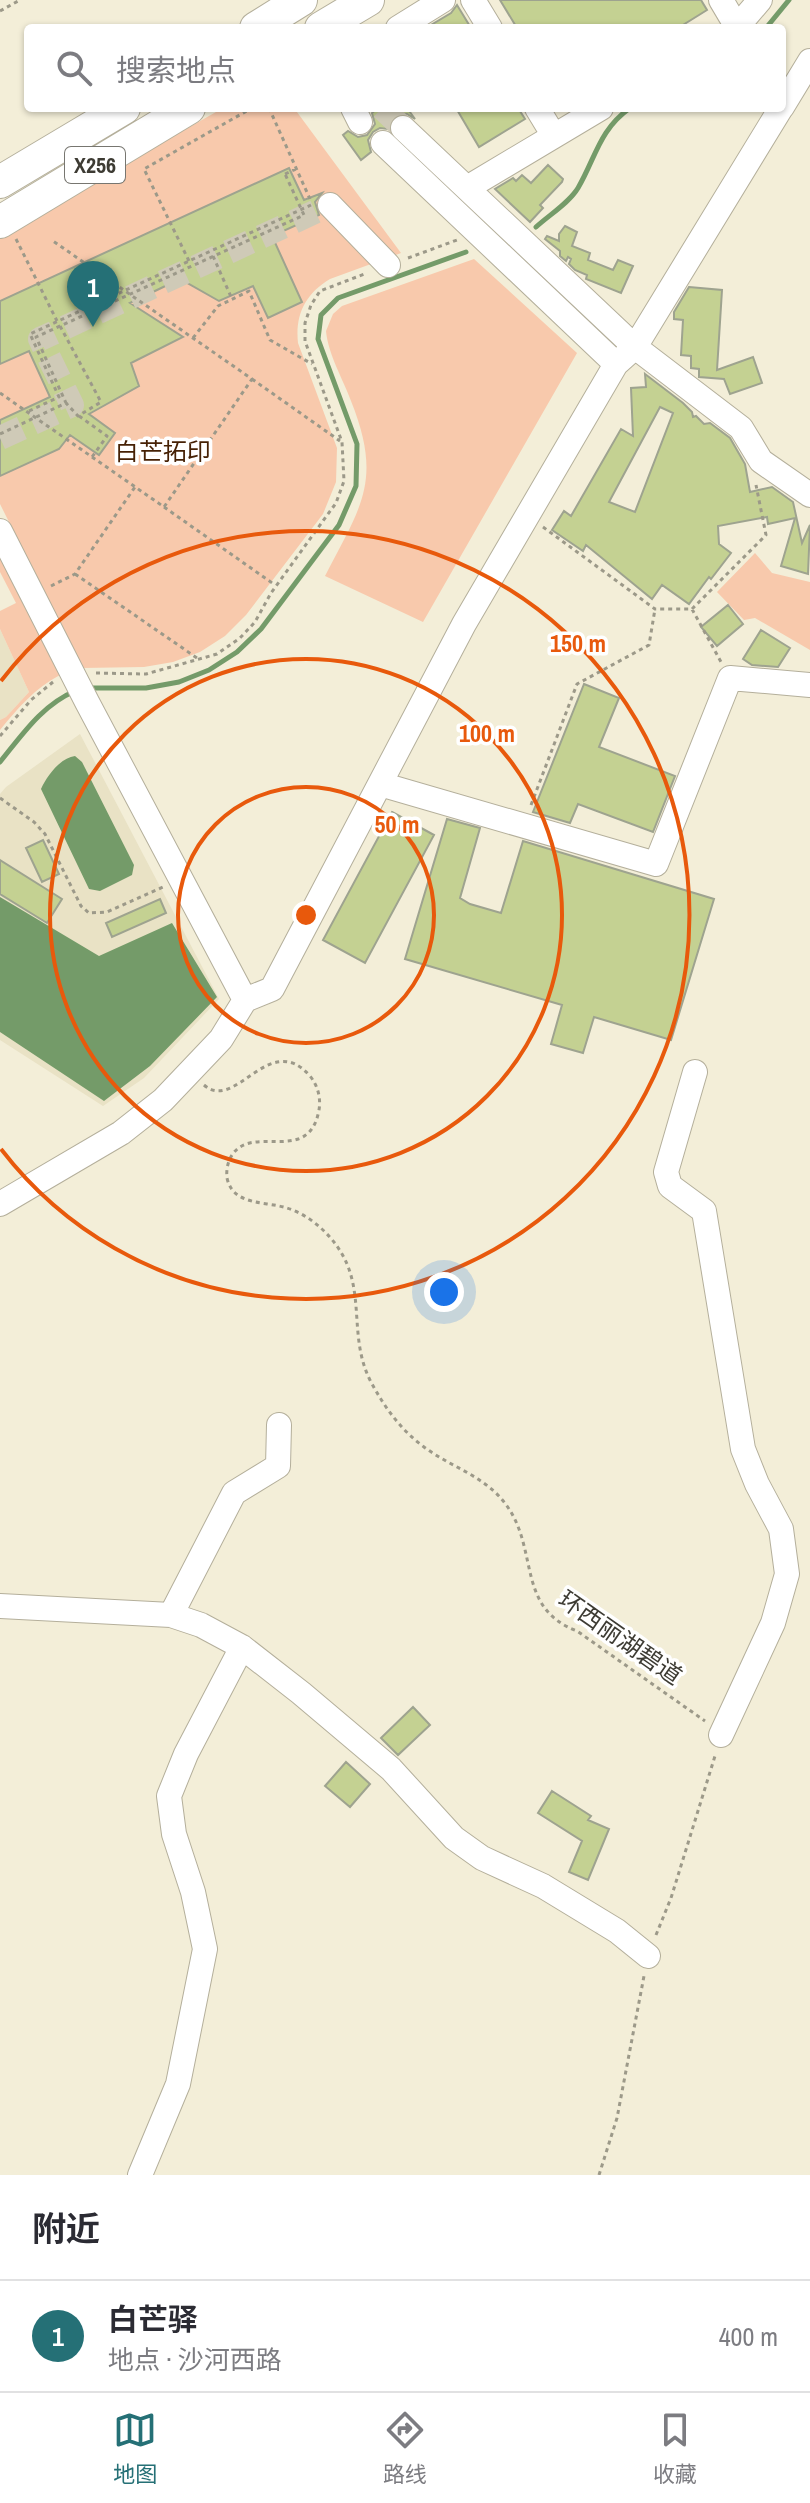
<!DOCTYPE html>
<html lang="zh">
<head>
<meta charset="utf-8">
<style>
  body { margin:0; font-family:"Archivo Narrow","Noto Sans SC",sans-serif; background:#f7f7f7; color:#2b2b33 }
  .you { position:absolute; left:444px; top:1292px; width:28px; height:28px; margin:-20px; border:6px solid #fff; border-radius:50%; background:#1a73e8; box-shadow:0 0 0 12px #1a73e833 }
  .badge { display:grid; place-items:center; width:52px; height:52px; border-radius:50%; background:#257076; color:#fff; font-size:26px; font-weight:700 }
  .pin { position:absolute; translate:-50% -66px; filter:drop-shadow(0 2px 4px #0008) }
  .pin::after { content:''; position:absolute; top:42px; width:28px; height:24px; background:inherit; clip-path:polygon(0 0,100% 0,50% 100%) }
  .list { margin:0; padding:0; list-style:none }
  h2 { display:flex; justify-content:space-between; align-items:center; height:104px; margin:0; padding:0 32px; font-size:34px }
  h2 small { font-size:26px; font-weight:400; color:#7c7c81 }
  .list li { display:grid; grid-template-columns:52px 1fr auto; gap:24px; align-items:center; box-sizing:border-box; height:112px; padding:0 32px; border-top:2px solid #e1e1e2 }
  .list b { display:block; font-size:30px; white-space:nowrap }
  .list p { margin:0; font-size:26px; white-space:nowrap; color:#7c7c81 }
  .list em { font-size:26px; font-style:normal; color:#7c7c81 }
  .icon { flex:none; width:44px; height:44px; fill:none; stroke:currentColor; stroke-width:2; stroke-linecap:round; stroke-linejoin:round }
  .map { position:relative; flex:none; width:810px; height:2175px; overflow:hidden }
  .search { position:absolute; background:#fff; box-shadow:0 2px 6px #0004; left:24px; right:24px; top:24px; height:88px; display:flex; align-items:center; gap:20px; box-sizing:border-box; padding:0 28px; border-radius:8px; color:#7c7c81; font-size:30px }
  .sheet { height:216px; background:#fff }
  nav { display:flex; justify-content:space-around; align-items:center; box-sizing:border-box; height:112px; border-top:2px solid #e1e1e2; background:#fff; font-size:22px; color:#7c7c81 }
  nav a { display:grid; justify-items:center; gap:4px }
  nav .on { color:#257076 }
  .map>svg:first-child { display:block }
  .built { fill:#e9e2c5 }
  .green { fill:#f8c9ac }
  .water { fill:#749b69 }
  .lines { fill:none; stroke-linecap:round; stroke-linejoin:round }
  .stream { stroke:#749b69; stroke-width:5 }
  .building { fill:#c4d192; stroke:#9ea38f; stroke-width:2; fill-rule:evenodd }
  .minor-tunnel { stroke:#cfcab7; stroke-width:24; stroke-dasharray:24 12; stroke-linecap:butt }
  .minor-casing { stroke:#b4af9b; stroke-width:26 }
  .major-casing { stroke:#b4af9b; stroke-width:34 }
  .path { stroke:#9c9989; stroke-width:3; stroke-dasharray:4 4; stroke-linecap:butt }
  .minor { stroke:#fff; stroke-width:24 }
  .major { stroke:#fff; stroke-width:32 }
  .path-bridge { stroke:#9c9989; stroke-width:3; stroke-dasharray:4 4; stroke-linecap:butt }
  .ring { fill:none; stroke:#e8590c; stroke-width:4 }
  .labels { text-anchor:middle; stroke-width:7; stroke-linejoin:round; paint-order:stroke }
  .shield { fill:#fff; stroke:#777670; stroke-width:2 }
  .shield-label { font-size:22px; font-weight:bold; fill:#3d3b33 }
  .park-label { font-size:24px; fill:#462105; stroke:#fff }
  .street-label { font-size:24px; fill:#3d3b33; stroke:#fff }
  .centre { fill:#e8590c; stroke:#fff; stroke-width:4 }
  .ring-label { font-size:24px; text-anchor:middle; font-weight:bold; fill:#e8590c; stroke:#fff; stroke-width:7; stroke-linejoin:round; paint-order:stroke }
</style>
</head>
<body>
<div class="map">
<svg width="810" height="2175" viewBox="0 0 810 2175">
  <rect width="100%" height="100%" fill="#f3eed8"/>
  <path class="built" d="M0,629l29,63 -23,25 -6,3z
    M80,734l139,265 -75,79 -41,28 -103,-66v-246l6,-7z"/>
  <path class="green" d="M223,108h71l107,145 -71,26c-25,15 -35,36 -32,64l39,105 -1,34 -13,32 -77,101 -21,21 -25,16 -27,10 -29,5 -62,1 -82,-164v-269z
    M474,259l103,94 -154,269 -98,-46c36,-70 58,-95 26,-175 -8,-22 -23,-47 -25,-70l7,-17 9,-8z
    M755,553l17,20 38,9v68l-55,-32 -11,2 -27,-28z
    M0,556l60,119c-25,13 -42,33 -60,55v-10l6,-3 23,-25 -29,-63v-18l16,-8 -16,-31z"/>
  <path class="water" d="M75,756l7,6 52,103 -2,10 -32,16 -11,-2 -48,-100c6,-13 19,-31 34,-33z
    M0,897l99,59 73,-33 45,74 -67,69 -46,35 -104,-69z"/>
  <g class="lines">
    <path class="stream" d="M766,28l23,-28
      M536,227c13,-12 33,-24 42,-39 18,-31 21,-58 52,-80
      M88,688h58l33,-6 30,-12 28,-18 24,-23 78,-104 17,-39 1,-42 -39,-105 3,-24 17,-17 128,-46
      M0,762c22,-27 42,-57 75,-71"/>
  </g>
  <path class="building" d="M500,0h201l6,10 -29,18h-161z
    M457,5l14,23h-45l25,-15z
    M378,108h29l8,11 -8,-5h-9l-6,4 -4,11 -8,-1 -7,4 -5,8 3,12 -10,8 -18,-25 5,-4 10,6 9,-2 8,-11 -3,-11z
    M456,108h62l7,11 -46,28z
    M548,165l15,14 -1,3 -22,23 3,3 -13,14 -35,-33 18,-11 3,3 6,-6 9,8z
    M289,168l15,32 18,-7 -7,9 4,13 -47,21 30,66 -34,16 -15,-32 -34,15 -39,-22 -50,24 53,34 -52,26 8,23 -50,28 26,19 -16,22 -29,-20 -11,14 -59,27v-56l50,-23 -21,-46 -29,13v-63z
    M565,226l12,6 -5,14 18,7 -2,7 25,10 5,-10 15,6 -12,27 -35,-14 1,-4 -12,-5 -6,-6 2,-5 -3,-2 -2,4 -6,-5v-5l-15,-12 2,-3 12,5v-7z
    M689,287l33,3 -5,80 36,-13 9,26 -32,11 -6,-15 -25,-2v-8l-8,-1v-12l-10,-1 2,-35 -9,-1v-7z
    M645,374l38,29 9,9 1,5 3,-1 8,8 6,-1 20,15 15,26 5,28 22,-5 21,15 9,41 8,-18 -2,49 -27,-8 14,-48 -27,6 -1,-7 -49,9 1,18 12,9 -20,26 -2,-2 -20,27 -27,-19 -10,14 -66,-54 -3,6 -31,-21 12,-19 7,5 50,-87 12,7 -2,-48 15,-1zM660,407l13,6 -38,99 -26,-10z
    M728,605l15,19 -26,22 -16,-19z
    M761,630l29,18 -12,19 -26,-2 -9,-6z
    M584,684l35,14 -20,49 76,29 -22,56 -75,-28 -8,19 -37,-11z
    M392,812l42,23 -69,128 -42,-23z
    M447,819l33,9 -20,70 10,6 31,9 22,-72 191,58 -43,141 -77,-23 -11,36 -32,-9 11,-39 -157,-46z
    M43,840l16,34 -17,8 -16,-34z
    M0,860l62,39 -15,24 -47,-29z
    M160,899l6,14 -54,24 -6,-14z
    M413,1707l17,18 -32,30 -17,-17z
    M346,1762l24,22 -20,23 -25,-21z
    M552,1791l39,25 -3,4 21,9 -21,51 -19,-8 13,-31 -44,-28z"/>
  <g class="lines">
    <path class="minor-tunnel" d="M382,108l21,20
      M0,438l72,-33 -32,-66 290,-134"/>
    <g class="minor-casing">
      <path id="minor" d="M473,0l17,28
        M721,0l16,27 -2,1
        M737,27l23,-27
        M398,28l45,-28
        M782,107l28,-46
        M353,108l7,14
        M537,108l17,28
        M403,128l232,219 106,81 20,33 49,34
        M383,143l233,221
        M467,188l134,-80
        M330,205l58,60
        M0,531l87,171 158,298
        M380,784l276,80 74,-186 80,7
        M695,1072l-29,100 4,14 34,25 39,238 14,35 24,45 6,45 -14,49 -52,112
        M0,1204l121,-71 42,-33 58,-61 24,-39 27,-11 192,-365 152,-260 19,-17 146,-239
        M0,1606l171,9 30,10 41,22 59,46 90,76 63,69 28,20 61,28 74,45 31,25
        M171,1615l63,-122 44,-27 1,-41
        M140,2175l38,-91 27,-135 -12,-57 -19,-58 -5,-38 17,-42 56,-107"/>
    </g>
    <g class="major-casing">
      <path id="major" d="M256,28l45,-28
        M321,28l47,-28
        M0,182l124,-74
        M0,222l189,-114"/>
    </g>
    <path class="path" d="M0,11l20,-11
      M269,108l41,91
      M285,174l11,-5
      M16,239l41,82
      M213,256l19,43
      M408,258l49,-18
      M189,261l-45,-92 108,-61
      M60,326l41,76 -23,14 -12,-13
      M193,338l25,-32 31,-15 21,49 42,24
      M252,379l88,62
      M0,393l164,114 88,-128 -199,-138
      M29,411l30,-14 -29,-63 281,-129
      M79,416l28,20 -15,21
      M164,507l111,78
      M543,527l112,82h37l29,53
      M75,574l122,84
      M51,586l24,-12 60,-87
      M692,609l74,-74 -10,-50
      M96,673l50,1 71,-20 23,-16 15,-16 16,-29 65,-90 8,-22 -2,-39 -37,-101v-18l6,-18 9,-14 47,-18
      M0,736l31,-36 22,-18
      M0,798l34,24 11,12 36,72 8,7 18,-1 56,-25
      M531,805l46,-121 72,-39 6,-36
      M204,1085c32,28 65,-56 106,-9 8,10 11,22 9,34 -10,56 -66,13 -87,45 -4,6 -6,15 -5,23 6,28 38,23 60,30 26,8 50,32 60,56 16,38 3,78 24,118 14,26 30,48 53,65 28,21 62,29 83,59 32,45 9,102 70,125l128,90
      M656,1935l15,-37 44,-142
      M599,2175l18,-57 27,-142"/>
    <use href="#minor" class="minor"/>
    <use href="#major" class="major"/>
    <path class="path-bridge" d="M0,434l66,-31 -30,-66 268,-122 -19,-41"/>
  </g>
  <g class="ring">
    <circle cx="306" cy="915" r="128"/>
    <circle cx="306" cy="915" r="256"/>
    <path d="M1 681A384 384 0 1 1 1 1149"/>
  </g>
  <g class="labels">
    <rect class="shield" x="65" y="147" width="60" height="36" rx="6"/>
    <g class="shield-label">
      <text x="95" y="173">X256</text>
    </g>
    <g class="park-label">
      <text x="163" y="460">白芒拓印</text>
    </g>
    <g class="street-label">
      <text transform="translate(620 1638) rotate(35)" y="8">环西丽湖碧道</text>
    </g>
  </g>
  <circle cx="306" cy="915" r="12" class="centre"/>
  <g class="ring-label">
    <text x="578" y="652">150 m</text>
    <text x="487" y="742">100 m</text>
    <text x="397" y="833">50 m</text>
  </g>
</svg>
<div class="you"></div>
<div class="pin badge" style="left:93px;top:327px">1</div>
<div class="search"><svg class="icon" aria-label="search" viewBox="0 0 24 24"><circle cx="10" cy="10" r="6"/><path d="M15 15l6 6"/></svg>搜索地点</div>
</div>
<section class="sheet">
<h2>附近<small></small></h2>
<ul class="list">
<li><span class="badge">1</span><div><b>白芒驿</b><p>地点 · 沙河西路</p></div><em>400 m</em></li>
</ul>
</section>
<nav>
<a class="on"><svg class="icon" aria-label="map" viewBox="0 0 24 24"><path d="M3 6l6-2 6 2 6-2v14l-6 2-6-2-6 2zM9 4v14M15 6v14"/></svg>地图</a>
<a><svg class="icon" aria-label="directions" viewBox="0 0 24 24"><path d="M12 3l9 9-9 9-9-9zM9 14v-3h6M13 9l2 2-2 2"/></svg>路线</a>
<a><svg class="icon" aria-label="saved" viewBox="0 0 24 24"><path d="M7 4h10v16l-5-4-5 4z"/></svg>收藏</a>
</nav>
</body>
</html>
